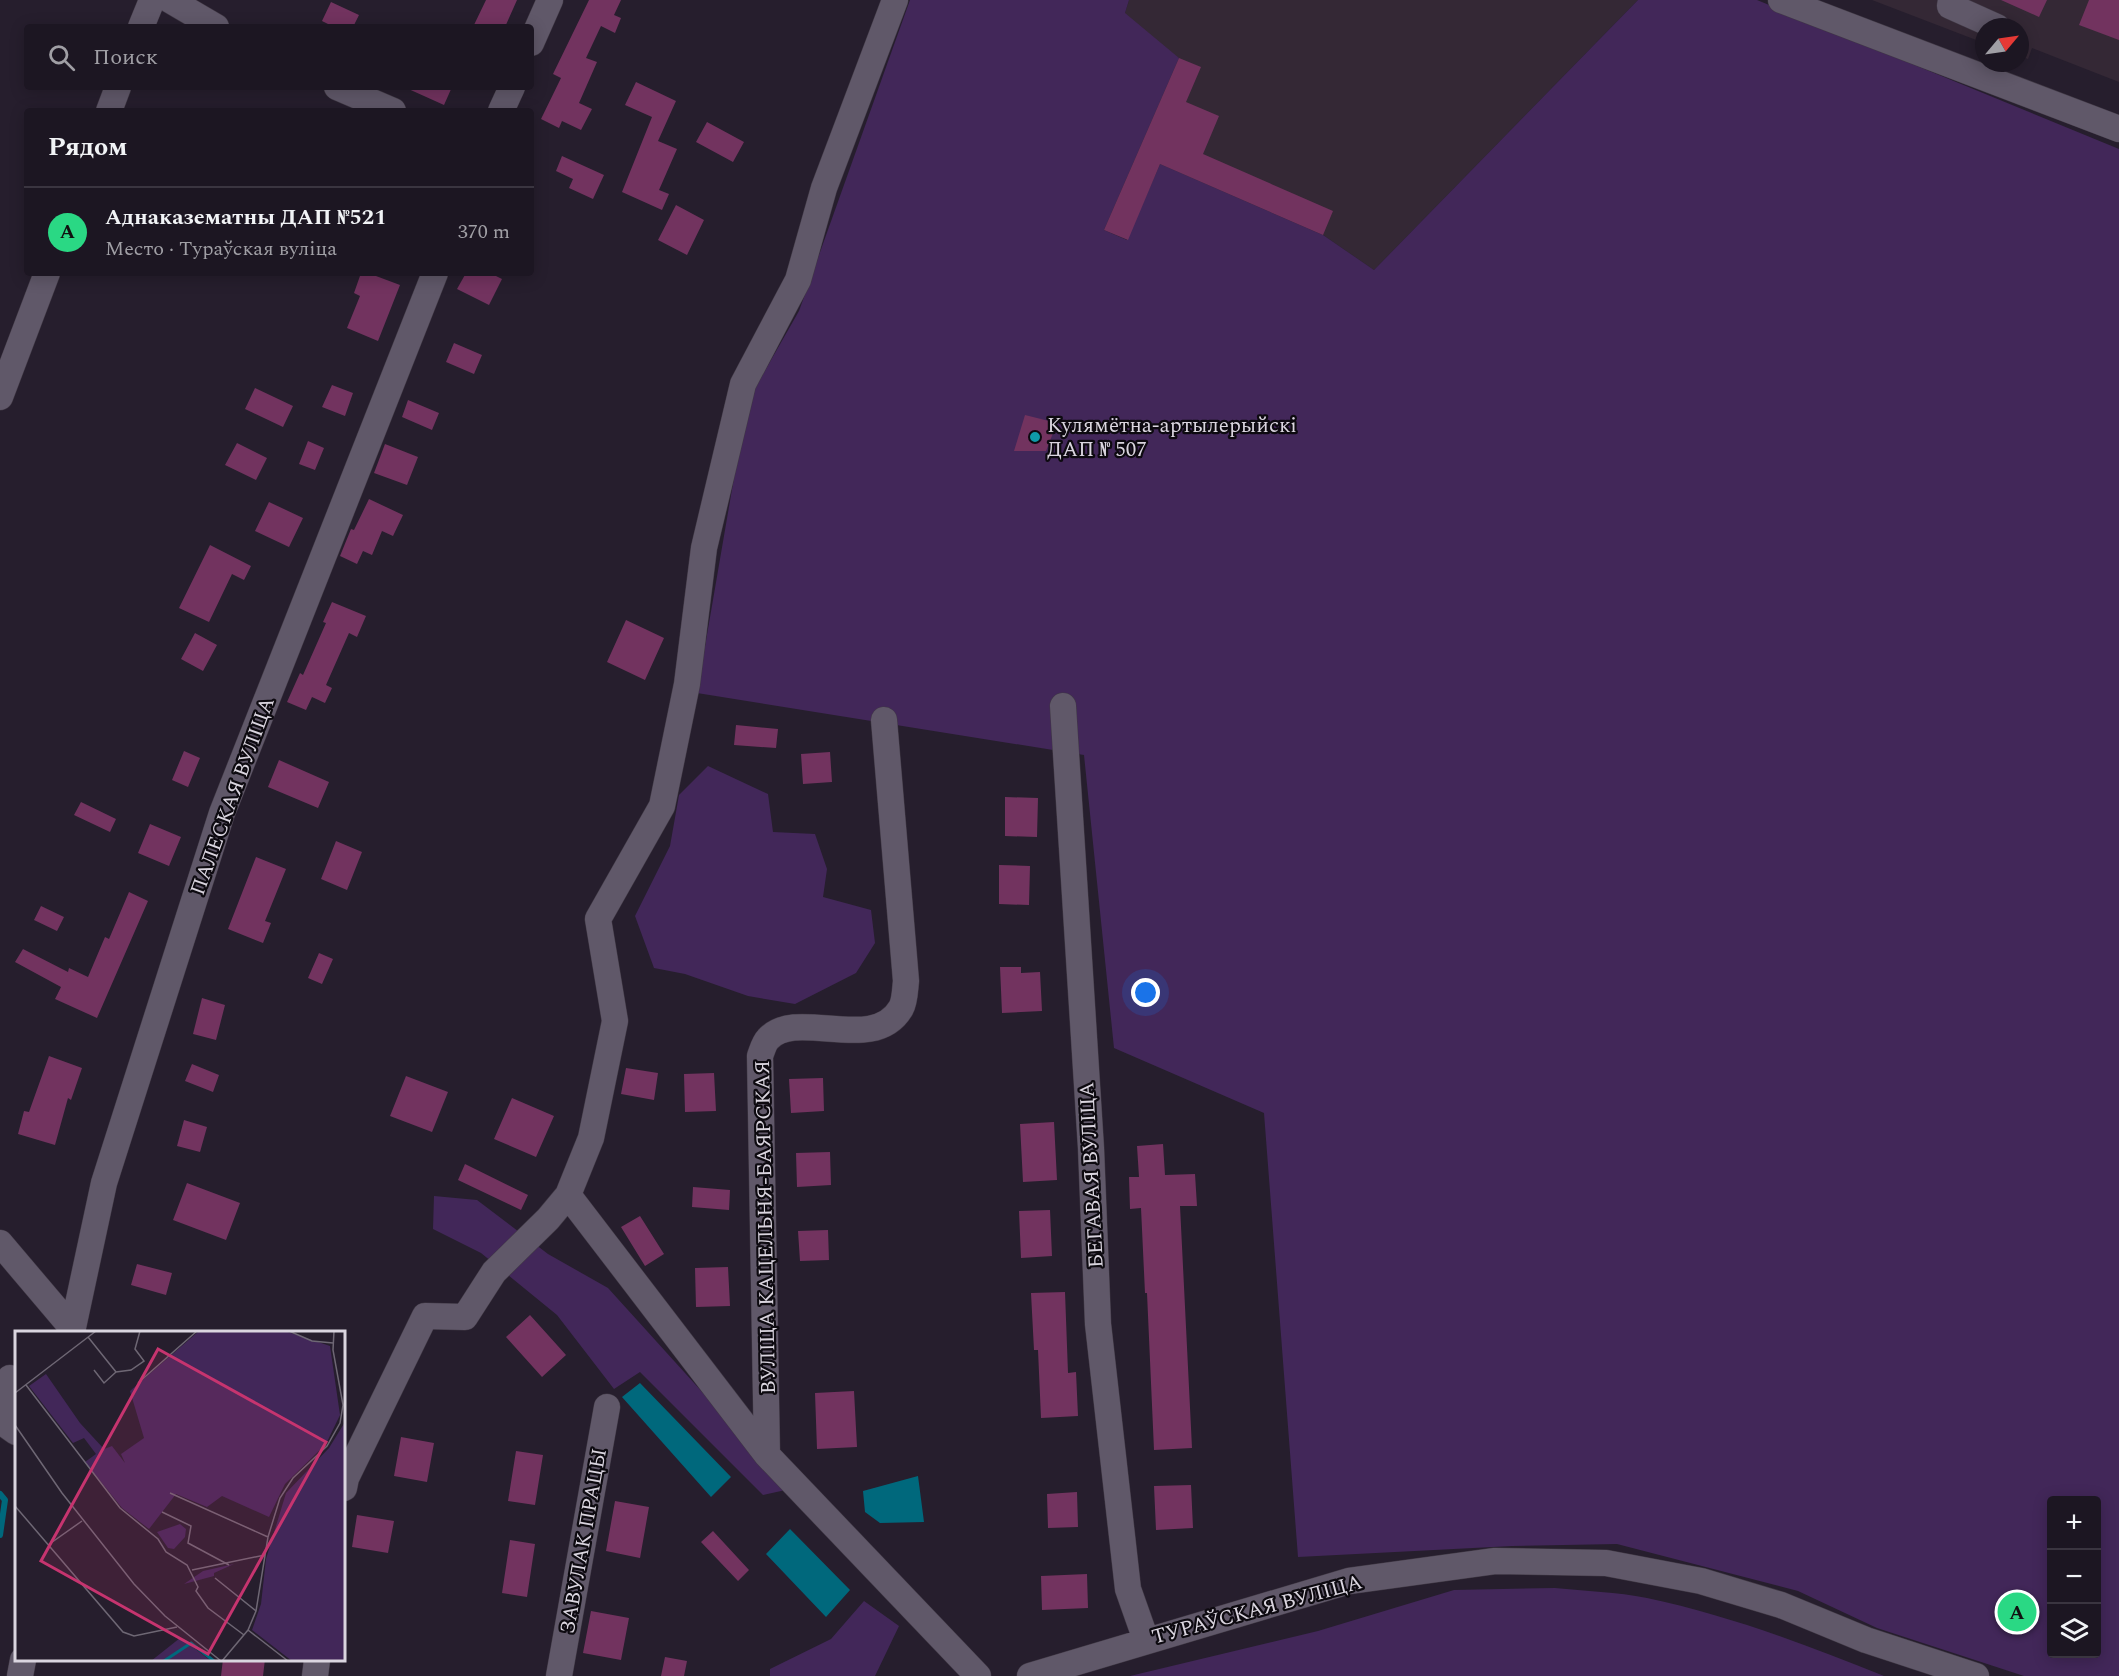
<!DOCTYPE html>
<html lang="ru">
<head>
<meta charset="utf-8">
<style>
  body { margin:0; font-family:Spectral,serif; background:#251f2a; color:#f1f3f6 }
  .controls { position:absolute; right:18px; bottom:18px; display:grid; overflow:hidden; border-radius:6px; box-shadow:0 3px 15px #0003 }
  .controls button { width:54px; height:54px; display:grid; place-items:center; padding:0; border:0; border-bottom:2px solid #3a3540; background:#1c1622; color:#f1f3f6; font:30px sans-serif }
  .compass { position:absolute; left:1975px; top:18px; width:54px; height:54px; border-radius:50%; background:#1c1622; box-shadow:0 3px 15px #0003; rotate:61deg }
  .you { position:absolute; left:1146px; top:993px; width:21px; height:21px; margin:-15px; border:4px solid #fff; border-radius:50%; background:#1a73e8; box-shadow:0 0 0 9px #1a73e833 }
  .badge { display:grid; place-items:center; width:39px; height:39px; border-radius:50%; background:#2ad884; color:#111; font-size:20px; font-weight:700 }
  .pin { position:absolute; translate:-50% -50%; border:3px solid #fff; box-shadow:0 2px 6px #0006 }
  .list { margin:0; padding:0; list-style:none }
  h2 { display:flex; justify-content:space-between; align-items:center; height:78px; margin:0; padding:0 24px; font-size:26px }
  h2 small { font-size:20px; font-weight:400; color:#a09fa5 }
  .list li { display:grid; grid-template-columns:39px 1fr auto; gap:18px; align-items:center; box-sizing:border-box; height:90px; padding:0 24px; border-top:2px solid #3a3540 }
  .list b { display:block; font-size:22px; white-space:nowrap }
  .list p { margin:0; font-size:20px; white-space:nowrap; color:#a09fa5 }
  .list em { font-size:20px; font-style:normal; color:#a09fa5 }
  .icon { flex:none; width:33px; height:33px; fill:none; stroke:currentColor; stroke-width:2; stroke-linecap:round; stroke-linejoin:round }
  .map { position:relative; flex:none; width:2119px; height:1676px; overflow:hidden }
  .search { position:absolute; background:#1c1622; box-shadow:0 3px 15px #0003; left:24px; top:24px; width:510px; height:66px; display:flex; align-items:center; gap:15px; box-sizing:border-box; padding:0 21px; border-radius:6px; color:#a09fa5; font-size:22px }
  .panel { position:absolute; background:#1c1622; box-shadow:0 3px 15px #0003; left:24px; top:108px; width:510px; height:168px; border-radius:6px }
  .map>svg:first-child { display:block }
  .industrial { fill:#342835 }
  .green { fill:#422759; fill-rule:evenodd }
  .water { fill:#00687c }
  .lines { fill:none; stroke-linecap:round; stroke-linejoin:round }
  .stream { stroke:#00687c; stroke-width:6 }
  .building { fill:#72335f }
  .minor-casing { stroke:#403945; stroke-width:27 }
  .minor { stroke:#605869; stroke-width:26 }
  .culture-dot { fill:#0f9aa8; stroke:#0d0a10; stroke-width:2 }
  .labels { text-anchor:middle; stroke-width:4.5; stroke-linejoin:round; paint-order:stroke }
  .poi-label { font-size:21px; fill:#dad5df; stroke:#0d0a10; text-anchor:start }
  .street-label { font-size:21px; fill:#dad5df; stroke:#0d0a10 }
  .inset-river { fill:none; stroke:#00687c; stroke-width:3 }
  .inset-road { fill:none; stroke:#6e6774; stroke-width:1.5 }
  .view { fill:#c6346f; fill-opacity:0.15; stroke:#c6346f; stroke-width:3 }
  .inset-edge { fill:none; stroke:#dad5df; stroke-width:3 }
</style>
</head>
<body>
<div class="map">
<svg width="2119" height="1676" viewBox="0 0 2119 1676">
  <rect width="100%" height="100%" fill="#261e2d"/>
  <path class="industrial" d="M1129,0h509l-264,270 -51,-35 -163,-70 -32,75 -24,-10 21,-217z
    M1872,0h247v82l-87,-34 -4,11 -8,-3v-29h-36v16z"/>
  <path class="green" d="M910,0h219l-4,13 54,45 -75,172 23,10 33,-76 163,71 51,35 264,-270h119l362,149v1527h-95l-147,-48 -79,-37 -181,-47 -105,2 -214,11 -34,-444 -150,-65 -30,-293 -387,-62 50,-291 52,-91zM2052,1500h44v154h-44z
    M708,766l60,28 5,38 42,2 12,35 -4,28 48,13 4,33 -19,30 -61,31 -47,-8 -63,-22 -31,-6 -19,-52 35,-70 9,-51z
    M434,1196l43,4 71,54 60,34 182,201 -27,6 -123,-123 -26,17 -57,-74 -76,-62 -48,-24z
    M1555,1588c30,3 62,4 92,10 81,17 160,47 237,78h-754l188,-45 136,-41z
    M864,1601l35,25 -24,50h-105v-7l61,-30z"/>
  <path class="water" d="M640,1383l91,94 -20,20 -89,-100z
    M918,1476l6,46 -44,1 -15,-11 -2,-21z
    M790,1529l60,61 -24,27 -60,-63z"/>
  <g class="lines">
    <path class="stream" d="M0,1494l5,6 -5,35"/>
  </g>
  <path class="building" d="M486,0h31l-12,27h-32z
    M589,0h32l-7,15 7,3 -6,15 -14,-7 -15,32 11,4 -18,41 13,6 -11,21 -19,-9 -3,7 -18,-9 20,-41 -8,-4z
    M2001,0h46l-8,17z
    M2089,0h30v40l-40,-15z
    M331,2l28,13 -6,12h-19l-12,-6z
    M1179,58l22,9 -15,35 33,14 -16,38 130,57 -10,24 -163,-71 -32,76 -24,-10z
    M636,82l40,19 -18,40 19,8 -18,41 10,4 -7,16 -40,-18 30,-75 -27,-12z
    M404,87h48l-8,18z
    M707,122l37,20 -11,20 -37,-20z
    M562,156l42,19 -11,24 -24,-11 4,-9 -17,-8z
    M676,205l28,15 -17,35 -29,-15z
    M361,273h7l32,12 -22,56 -31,-13 13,-32 -6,-3z
    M466,273h24l12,6 -13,26 -32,-16z
    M454,343l28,12 -8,19 -28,-12z
    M332,385l21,8 -8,23 -23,-9z
    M255,388l38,18 -10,21 -38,-18z
    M408,400l31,13 -7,17 -30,-13z
    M1025,415l32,8 -11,28h-32z
    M308,441l16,7 -9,22 -16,-6z
    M237,443l30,15 -11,22 -31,-15z
    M385,444l33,13 -11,28 -33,-12z
    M369,499l34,16 -10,21 -11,-5 -10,24 -9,-4 -6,13 -17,-8 11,-27 3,1z
    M269,502l34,16 -14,29 -34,-16z
    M210,545l41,21 -7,14 -12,-6 -23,48 -30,-14z
    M332,602l34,14 -9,21 -8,-4 -23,52 6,3 -7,15 -13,-6 -6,13 -19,-8 13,-29 3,2 23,-52 -3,-1z
    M626,620l38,18 -19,42 -38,-18z
    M195,633l22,12 -14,26 -22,-12z
    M736,725l42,4 -2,19 -42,-3z
    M184,751l16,7 -12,29 -16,-7z
    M830,752l2,30 -29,2 -2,-30z
    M279,760l50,22 -11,26 -50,-21z
    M1005,797l33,1 -1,39 -32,-1z
    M81,802l35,17 -6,13 -36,-17z
    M150,824l31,13 -12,29 -31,-13z
    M336,841l26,11 -15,38 -26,-11z
    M256,857l30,12 -21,52 6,2 -8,20 -35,-14z
    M999,865l31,1 -1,39 -30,-1z
    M129,892l19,9 -51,117 -42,-19 6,-12 -46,-25 8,-13 45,23 1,-4 19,9 17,-40 4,2z
    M41,906l23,11 -7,14 -23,-11z
    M319,953l14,6 -11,25 -14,-6z
    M1000,967h21v6l19,-1 2,39 -40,2z
    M202,998l23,7 -9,35 -23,-6z
    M49,1056l33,12 -11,32 -3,-2 -13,47 -37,-11 6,-23 5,1z
    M192,1064l27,11 -6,17 -28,-11z
    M626,1068l32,5 -4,27 -33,-6z
    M714,1073l2,38 -31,1 -1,-38z
    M406,1076l42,16 -16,40 -42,-16z
    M823,1078l1,33 -33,2 -2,-34z
    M512,1098l42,18 -18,41 -42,-18z
    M184,1120l23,7 -7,25 -23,-6z
    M1054,1122l3,58 -34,2 -3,-58z
    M1163,1144l2,31 30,-1 2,32h-17l12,242 -38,2 -7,-157h-2l-4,-85 -11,1 -1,-32h10l-2,-31z
    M830,1152l1,33 -34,2 -1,-34z
    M465,1164l63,31 -7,15 -63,-30z
    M187,1183l53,20 -14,37 -53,-20z
    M693,1187l37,3 -1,20 -37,-3z
    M1050,1210l2,46 -31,2 -2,-47z
    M640,1216l24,38 -19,12 -24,-39z
    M828,1230l1,30 -29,1 -2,-30z
    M137,1264l35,9 -6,22 -35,-10z
    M728,1267l2,39 -34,1 -1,-39z
    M1065,1292l3,81 8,-1 2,44 -37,2 -3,-68h-4l-3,-57z
    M530,1315l36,40 -24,22 -36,-40z
    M854,1391l3,56 -40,2 -2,-56z
    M401,1437l33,6 -7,39 -33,-6z
    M516,1451l27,4 -8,50 -27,-4z
    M1191,1485l2,43 -37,2 -2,-44z
    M1077,1492l1,35 -30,1 -1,-34z
    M615,1501l34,6 -9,51 -34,-7z
    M357,1515l37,6 -6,32 -36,-6z
    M713,1531l36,39 -11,11 -37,-39z
    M510,1540l25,4 -8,53 -25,-4z
    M1087,1574l1,34 -46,2 -1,-34z
    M2019,1600l8,15 -13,7 -8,-15z
    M591,1611l38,7 -8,42 -38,-7z
    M665,1657l22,4 -3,15h-23z
    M223,1659h42l-2,17h-42z"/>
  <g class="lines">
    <g class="minor-casing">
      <path id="minor" d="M170,0l46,27
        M1781,0l338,129
        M1951,0l-1,6 47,21
        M141,27l11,-27
        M531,43l19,-43
        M337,87l56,24
        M109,111l9,-24
        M501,111l11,-24
        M0,397l47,-124
        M1063,706l28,442 7,176 30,265 18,51
        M568,1195l199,260 211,221
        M0,1243l73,86
        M72,1332l32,-149 118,-370 213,-540
        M10,1378l-8,44 14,10
        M767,1455l-7,-399c2,-5 4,-13 8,-17 28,-32 106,16 133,-31 4,-7 4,-19 5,-27l-22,-261
        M344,1488l2,-10 79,-162 40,1 29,-45 54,-53 20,-24 23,-57 24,-117 -17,-102 64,-113 25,-122 17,-136 39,-164 55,-104 26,-92 71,-188
        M20,1676l3,-16
        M315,1676l2,-16
        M559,1676l48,-269
        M1030,1676l319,-95 146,-20 111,2 95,18 80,24 85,35 110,36"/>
    </g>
    <use href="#minor" class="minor"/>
  </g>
  <circle class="culture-dot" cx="1035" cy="437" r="6"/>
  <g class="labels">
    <g class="poi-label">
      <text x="1047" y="432">Кулямётна-артылерыйскі<tspan x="1047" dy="24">ДАП № 507</tspan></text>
    </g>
    <g class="street-label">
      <text transform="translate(232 796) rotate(-70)" y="7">ПАЛЕСКАЯ ВУЛІЦА</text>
      <text transform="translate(1091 1175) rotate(-93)" y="7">БЕГАВАЯ ВУЛІЦА</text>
      <text transform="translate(765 1227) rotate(-91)" y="7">ВУЛІЦА КАЦЕЛЬНЯ-БАЯРСКАЯ</text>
      <text transform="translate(583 1541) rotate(-80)" y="7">ЗАВУЛАК ПРАЦЫ</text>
      <text transform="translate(1257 1609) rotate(-15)" y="7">ТУРАЎСКАЯ ВУЛІЦА</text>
    </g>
  </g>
  <g transform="translate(15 1331)">
    <rect width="330" height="330" fill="#261e2d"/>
    <path d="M184,0h86l45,15 10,69 -14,29 -41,40 -16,33 -47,-21 -15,11 -31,-13 -27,35 -27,-21 -37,-46 11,-8 -12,-16 -11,5 -44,-57 17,-12 34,49 24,26 8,-3 13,17 -4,-9 23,-16 -14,-47zM330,91v239h-53l-40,-31 9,-26 5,-45 20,-66 43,-45zM165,193l6,5 -1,8 -11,12 -6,-1 -11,-16zM219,233l-20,9v3l-30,8 19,-13zM165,307l9,6 22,17h-60z" fill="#422759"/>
    <path class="inset-river" d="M149,330l27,-18 23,18"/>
    <path class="inset-road" d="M274,0l23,10 21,2M73,6l28,35 -12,11 -10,-13M101,41l15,-2 13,-9 -9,-12 5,-18M123,52l59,-52M11,54l94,123 38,31 8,13 21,13 11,22 -2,4 12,17 36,27M0,62l81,-62M0,94l47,68 72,91 31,32 56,45M155,162l98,44M0,175l108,126 11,4 43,-9M147,181l29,14 -3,17 41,22M33,214l34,-24M177,239l73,-15M200,247l41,33M233,299l40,31M207,330l26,-31 8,-19 12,-74 12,-39 13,-20 34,-32 13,-23 3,-18 -10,-55 1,-19"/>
    <path class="view" d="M143,18l168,93 -118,212 -167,-93z"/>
    <rect width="330" height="330" class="inset-edge"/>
  </g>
</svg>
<div class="controls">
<button>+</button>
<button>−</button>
<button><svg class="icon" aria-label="layers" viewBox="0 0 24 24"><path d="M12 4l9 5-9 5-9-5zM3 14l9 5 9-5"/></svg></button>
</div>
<svg class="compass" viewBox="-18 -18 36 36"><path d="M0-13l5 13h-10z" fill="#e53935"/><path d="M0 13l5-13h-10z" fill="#a09fa5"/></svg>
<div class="you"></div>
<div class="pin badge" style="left:2017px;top:1612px">A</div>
<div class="search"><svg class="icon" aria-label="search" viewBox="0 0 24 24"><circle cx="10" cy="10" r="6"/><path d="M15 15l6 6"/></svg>Поиск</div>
<section class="panel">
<h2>Рядом<small></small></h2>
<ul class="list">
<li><span class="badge">A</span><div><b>Аднаказематны ДАП №521</b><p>Место · Тураўская вуліца</p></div><em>370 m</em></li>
</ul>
</section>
</div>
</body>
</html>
